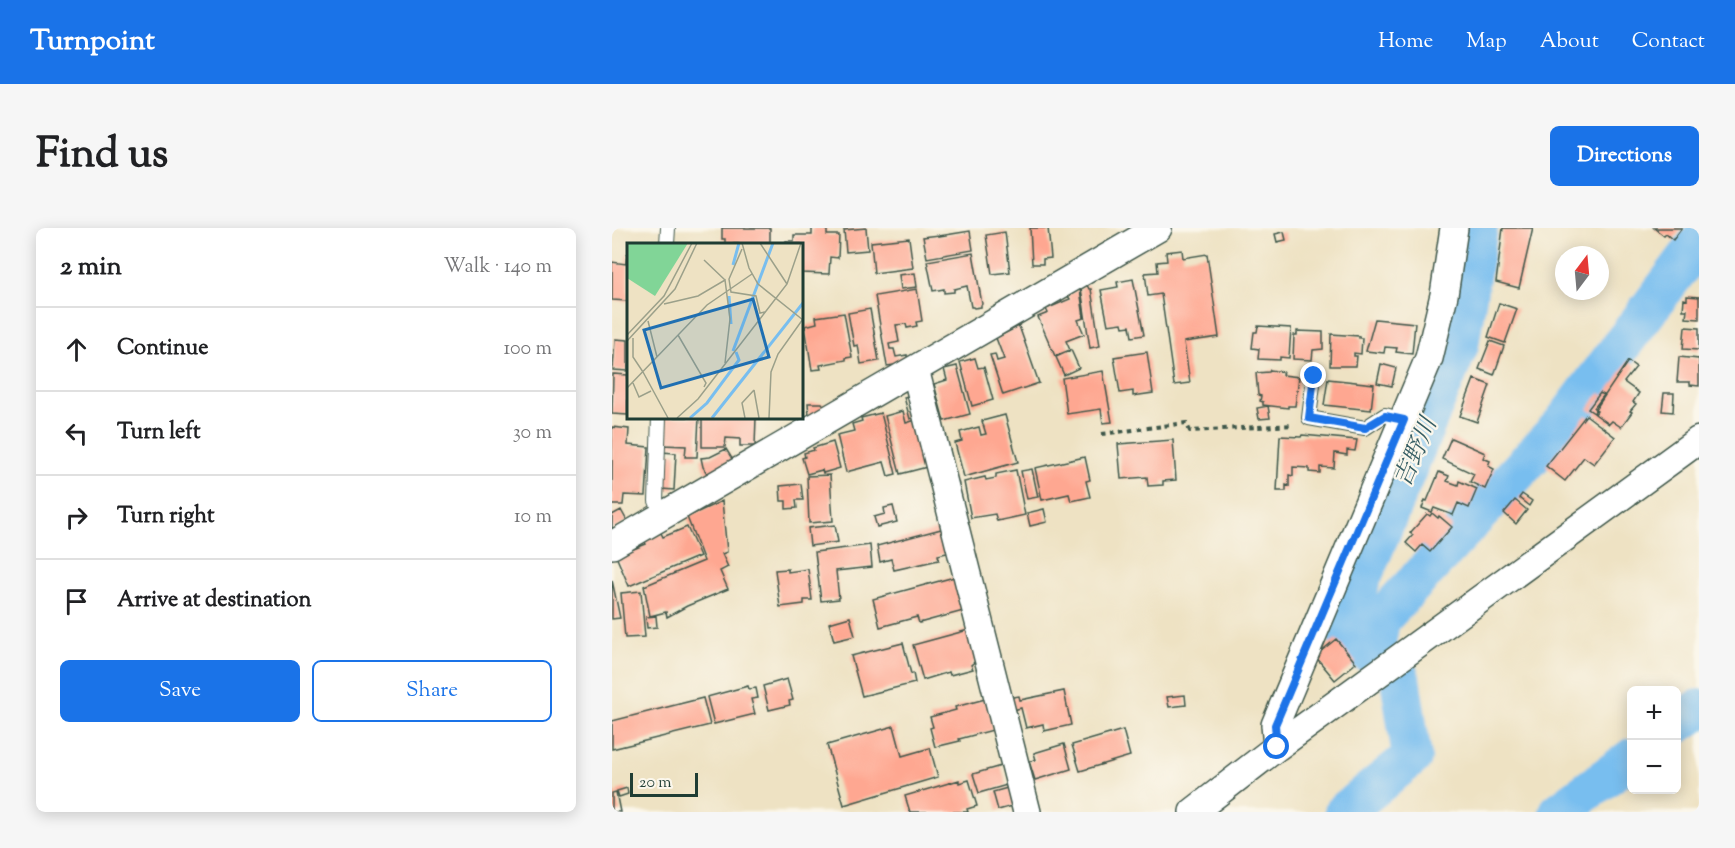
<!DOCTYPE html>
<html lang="en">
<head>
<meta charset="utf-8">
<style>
  body { margin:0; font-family:"Sorts Mill Goudy","Noto Serif JP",serif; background:#f6f6f6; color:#202124 }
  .controls { position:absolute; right:18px; bottom:18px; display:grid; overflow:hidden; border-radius:9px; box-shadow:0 3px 15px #0003 }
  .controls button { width:54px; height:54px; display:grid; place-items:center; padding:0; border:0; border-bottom:2px solid #e0e0e0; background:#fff; color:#202124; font:30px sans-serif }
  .compass { position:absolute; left:943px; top:18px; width:54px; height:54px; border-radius:50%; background:#fff; box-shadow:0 3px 15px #0003; rotate:16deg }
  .scale { position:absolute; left:18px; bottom:15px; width:68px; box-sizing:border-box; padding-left:6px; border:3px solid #1f3d34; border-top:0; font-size:16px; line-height:21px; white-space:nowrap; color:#1f3d34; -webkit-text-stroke:4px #fbf7ec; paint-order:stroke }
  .stop { position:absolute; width:18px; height:18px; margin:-14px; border:4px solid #1a73e8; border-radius:50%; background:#fff }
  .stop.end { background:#1a73e8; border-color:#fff; box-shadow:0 2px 6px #0008 }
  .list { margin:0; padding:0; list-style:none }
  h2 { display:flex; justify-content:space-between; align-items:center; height:78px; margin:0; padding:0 24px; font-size:26px }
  h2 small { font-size:20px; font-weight:400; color:#757577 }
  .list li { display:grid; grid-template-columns:39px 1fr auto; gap:18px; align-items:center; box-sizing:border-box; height:84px; padding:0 24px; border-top:2px solid #e0e0e0 }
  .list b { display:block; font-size:22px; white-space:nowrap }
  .list em { font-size:20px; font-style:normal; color:#757577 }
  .actions { display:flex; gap:12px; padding:18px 24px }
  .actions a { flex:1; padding:14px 0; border:2px solid #1a73e8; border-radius:9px; text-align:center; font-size:21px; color:#1a73e8 }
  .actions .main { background:#1a73e8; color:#fff }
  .icon { flex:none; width:33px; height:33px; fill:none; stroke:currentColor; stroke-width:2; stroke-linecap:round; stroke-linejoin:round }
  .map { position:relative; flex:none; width:1087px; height:584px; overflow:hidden; border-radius:9px }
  header { display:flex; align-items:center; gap:36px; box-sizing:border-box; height:84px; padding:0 30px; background:#1a73e8; color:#fff }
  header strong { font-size:28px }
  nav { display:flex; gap:33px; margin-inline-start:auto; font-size:21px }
  .intro { display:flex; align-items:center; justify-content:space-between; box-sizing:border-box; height:144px; padding:0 36px }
  h1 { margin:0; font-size:42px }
  .button { padding:15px 27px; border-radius:9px; background:#1a73e8; color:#fff; font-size:21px; font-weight:700 }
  main { display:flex; gap:36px; padding:0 36px }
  aside { flex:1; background:#fff; border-radius:9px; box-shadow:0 3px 15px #0003 }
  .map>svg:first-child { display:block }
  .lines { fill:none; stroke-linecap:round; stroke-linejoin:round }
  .river { stroke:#78beef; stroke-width:40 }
  .building { fill:#fea791 }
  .service-casing { stroke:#3e5649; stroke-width:16 }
  .minor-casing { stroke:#3e5649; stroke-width:30 }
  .path { stroke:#3e5649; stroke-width:4; stroke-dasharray:4.5 4.5; stroke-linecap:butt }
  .service { stroke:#fff; stroke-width:14 }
  .minor { stroke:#fff; stroke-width:27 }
  .route { stroke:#1a73e8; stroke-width:8 }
  .labels { text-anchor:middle; stroke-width:4.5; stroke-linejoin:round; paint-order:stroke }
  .water-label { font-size:24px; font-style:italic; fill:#355d63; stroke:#fbf7ec }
  .inset-river { fill:none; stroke:#78beef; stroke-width:3 }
  .inset-road { fill:none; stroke:#9ba08a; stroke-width:1.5 }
  .view { fill:#1f6fb2; fill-opacity:0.15; stroke:#1f6fb2; stroke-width:3 }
  .inset-edge { fill:none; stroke:#1f3d34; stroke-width:3 }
</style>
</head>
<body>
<header>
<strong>Turnpoint</strong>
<nav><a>Home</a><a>Map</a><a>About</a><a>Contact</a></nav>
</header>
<div class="intro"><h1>Find us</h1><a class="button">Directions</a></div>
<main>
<aside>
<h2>2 min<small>Walk · 140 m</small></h2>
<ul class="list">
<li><svg class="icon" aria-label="ahead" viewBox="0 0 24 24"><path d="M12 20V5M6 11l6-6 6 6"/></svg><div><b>Continue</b></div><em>100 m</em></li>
<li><svg class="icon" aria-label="left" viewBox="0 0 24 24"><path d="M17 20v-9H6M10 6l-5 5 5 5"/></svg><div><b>Turn left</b></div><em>30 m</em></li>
<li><svg class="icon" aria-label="right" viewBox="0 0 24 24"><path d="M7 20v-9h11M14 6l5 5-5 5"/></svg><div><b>Turn right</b></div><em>10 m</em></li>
<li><svg class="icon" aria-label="arrive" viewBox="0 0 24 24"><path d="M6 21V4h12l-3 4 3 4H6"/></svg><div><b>Arrive at destination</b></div></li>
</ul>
<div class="actions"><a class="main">Save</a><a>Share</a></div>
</aside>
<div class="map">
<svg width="1087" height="584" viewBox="0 0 1087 584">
  <rect width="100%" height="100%" fill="#fbf7ec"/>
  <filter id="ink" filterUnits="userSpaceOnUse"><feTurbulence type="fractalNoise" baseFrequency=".0167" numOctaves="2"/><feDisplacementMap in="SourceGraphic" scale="12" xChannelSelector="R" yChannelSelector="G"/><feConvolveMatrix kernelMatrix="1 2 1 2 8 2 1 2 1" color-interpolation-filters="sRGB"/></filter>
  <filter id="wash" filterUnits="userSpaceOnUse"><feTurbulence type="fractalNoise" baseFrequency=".008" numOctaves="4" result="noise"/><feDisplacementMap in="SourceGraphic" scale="24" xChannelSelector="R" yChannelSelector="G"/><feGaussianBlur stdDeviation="1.35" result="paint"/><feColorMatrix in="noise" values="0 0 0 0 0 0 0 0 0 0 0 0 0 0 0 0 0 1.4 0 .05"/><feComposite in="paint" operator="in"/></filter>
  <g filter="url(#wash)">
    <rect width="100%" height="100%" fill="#eee2c3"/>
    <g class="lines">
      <path class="river" d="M866,0l-19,117 -117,280 12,20 20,10 6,-35 184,-198 135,-180
        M1064,497l23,-16
        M732,584l68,-55 -12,-79
        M947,584l73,-54"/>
    </g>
    <g id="blocks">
      <path class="building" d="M110,0h48v16h-45v-5h-3z
        M200,0h15v7h12l-1,23 -8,-1 -1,17 -28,-1v-29h-15v-3h8v-6h18z
        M254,0l2,22 -22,2 -2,-22z
        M418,0h18l3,30 -8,1v5h-11z
        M891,0h30l-14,60 -23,-6z
        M1042,0h28l-9,12 -7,-6 -2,2z
        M358,3l3,19 -46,8 -4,-21 16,-2v1z
        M393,4l5,40 -18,2 -6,-39z
        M672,4l2,8 -9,2 -2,-8z
        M297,10l4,30 -39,5 -3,-31z
        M570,22l1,8 24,-4 12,83 -35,5 6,41 -16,2 -13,-91 -13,2 -3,-23 13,-1 -1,-10 10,-1 -1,-9z
        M361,25l9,51 -1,1v2l-7,1 -1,-1h-2l-4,-21 -13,3v3l-10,1v-4l-11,2 -6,-30z
        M15,26h1v47l-16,-1v-38l14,2z
        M303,45l2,14 -16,2 -2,-14z
        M521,51l11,56 -12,2 -2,-11 -7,1 -1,-4 -14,2 -7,-35 17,-3 -1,-5z
        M475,57l2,4h2l9,57 -10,2 -9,-60z
        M305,61l5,32 -6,1 1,4 -10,2 -1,-4 -10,1 3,17 -10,2 1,5h4l2,8 11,-2 1,8 -21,3 -12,-70z
        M468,61l4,29 -6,2 6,14 -18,7 4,9 -15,6 -17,-39 10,-4 -2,-4 24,-10 -3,-4z
        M1075,68l12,1v22l-13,-1 1,-8h-4l1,-11 3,1z
        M887,75l18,6 -12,34 -17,-6z
        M258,81l9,52 -18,3 -3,-19 -4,1 -6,-33z
        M232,85l8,44 -6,1v2l-26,5 1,4 -9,1 -7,-44 12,-3 -1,-6z
        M763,91l40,4 -3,31 -16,-2 1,-4 -12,-1 -1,6 -18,-2z
        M407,98l20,57 -36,12 -13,-40 5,-1 2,7 7,-2 -8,-21z
        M646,98l33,2 -2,30 -9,-1v3l-22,-1 1,-10 -7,-1 2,-16h3z
        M1073,99l14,1v22l-16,-1z
        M685,103l26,1v17l-10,1 -1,10 -19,-1 1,-24h3z
        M719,106l28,2v2h3l-1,16 -7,-1v3h3l-1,10h-26z
        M3,111l13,1v31l-15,-1z
        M878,113l14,5 -10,29 -15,-6z
        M459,122l8,18 -15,7 -8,-18z
        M535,124l6,41 -20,3v-5l-13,2 -6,-36z
        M1067,129l20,2v27l-9,-1v-3h-13z
        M363,130l3,10 6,-1 9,33 -21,6 -12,-44z
        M1016,133l8,6 -12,15 15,11 -6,9 3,2 -6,7 2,1 -11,15 -9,-6 -3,3 -14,-10 2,-3 -2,-1 -1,3 -6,-4 12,-16 4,2 -10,13 1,2z
        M769,136l15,4 -4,18 -15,-3z
        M345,138l13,48 -26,7 -10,-37 13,-4 -3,-11z
        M658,142l14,2 -1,3 16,2 -4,29h-7v2l-25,-3v-3l-3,-1 1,-5 -3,-1 -2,-22 13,-1z
        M491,143l9,51 -9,1 -2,-14 -34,5 -5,-36z
        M1,146l15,1v40l-16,-1z
        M716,151l46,5 -3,26 -47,-5z
        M862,151l16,6 -13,37 -17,-6z
        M1052,165h10l-1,19 -11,-1z
        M300,167l6,21 -8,3 -6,-22z
        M196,175h14l4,5 -17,8z
        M656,178l2,12 -11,1 -2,-11z
        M291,183l3,12 13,-4 12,47 -31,8 -15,-58z
        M269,185l15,61 -8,2 -4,-14 -38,10 -9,-37 17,-4 -2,-7 10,-3 -1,-3z
        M393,187l13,47 -54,15 -9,-34 7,-2 -2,-9 19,-5 2,8 5,-1 -4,-13z
        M974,187l29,22 -21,27 -10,-7 -19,24 -19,-15z
        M52,189h35l-2,40h-12l1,-11 -23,-1z
        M90,189h54l-1,29h-15v-7l-14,-1 -1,9h-23z
        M0,199l17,2 -1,16 21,2 -3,49 -22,-1 -1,10h-11z
        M690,207l55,5 -2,11 -8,-1v5l-12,-2 -1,15 -14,-1v6l-11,-1v-4l-16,-1v9l-4,-1v11l-3,-1v6h-9l3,-55 21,1z
        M839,210l34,15 -2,5 7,3 -2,5 6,3 -9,20 -15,-7 4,-8 -32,-15z
        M561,212l3,40 -13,1v4l-15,1 -1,-9 -26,2 -3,-35z
        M221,214l7,26 -17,5 -1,-3 -15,4 -5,-16 3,-1 -1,-4 10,-3 -1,-2z
        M114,221l8,13 -26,13 -5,-8 -2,-9 9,-1z
        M48,224l16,1 -2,37 -12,-1z
        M473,229l5,23 -4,1 4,16 -19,4 -2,-7 -27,6 -7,-32z
        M420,241l6,28 -11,2 -6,-28z
        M404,242l9,45 -28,6 -2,-7 -24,4 -7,-36 21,-5 1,3 10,-2v-4z
        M827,244l10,4 -2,5 11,4 1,-4 18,8 -8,19 -11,-5 -5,12 -19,-7 -2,4 -10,-4 3,-8 2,1z
        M218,247l3,46 -24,2 -2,-47z
        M189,256l2,16h-7l1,8 -11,1v-8h-5l-1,-15z
        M910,266l10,7 -3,5 -10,-8z
        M903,272l12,10 -11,14 -12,-11z
        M110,273l5,51 -5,2 6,13 -8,4 8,18 -41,17 -20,11 -1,-5 -16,4 -6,-30 60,-25 -17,-44z
        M281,278l4,16 -20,5 -3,-10 11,-3 -1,-6z
        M432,281l3,13 -17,4 -3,-13z
        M9,282l6,11 -15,8v-14z
        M820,285l6,5 1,-2 13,11 -22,25 -8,-7 -6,7 -10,-9 7,-8 -3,-2 17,-19 3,2z
        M223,297l3,17 -28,4 -2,-18z
        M75,299l13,29 -71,30 -13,-30 30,-12 -2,-4 17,-7 2,4z
        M333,300l6,24 -13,3 1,5 -45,10 -3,-11 -11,3 -3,-16z
        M258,317l2,22 -36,4 3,28 -18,2 -6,-49z
        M176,341v3l20,-3 4,31h-8v4l-24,3 -5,-37z
        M346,348l9,34 -48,13 -2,-6 -37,10 -7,-28z
        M0,352l8,38 -8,1z
        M29,363l4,46 -20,1 -4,-45z
        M44,388l1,11 -10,1 -1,-11z
        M238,389l5,19 -21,5 -5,-18z
        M360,401l8,28 -9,8 2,4 -23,6 -1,-3 -26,8 -10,-35z
        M724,411l20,24 -21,17 -20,-24z
        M291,415l8,31 2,-1 2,10 -53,13 -11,-40z
        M175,451l6,21 -4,1 1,4 -21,5 -6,-24z
        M136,458l1,3 7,-1 2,10 -7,1 4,15 -41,10 -7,-27z
        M452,463l7,34 -27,6 -1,-7 -17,4 -5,-20 -12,3 -2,-13 12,-2 1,4z
        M573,467l1,10 -17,2 -2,-10z
        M91,470l7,27 -98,24v-28z
        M377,470l4,32 -34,9 1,2 -25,6 -5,-19 3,-1 -3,-10 26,-7 -1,-3z
        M282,498l8,30 28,-8 8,29 -94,28 -17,-60z
        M511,502l7,26 -50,15 -8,-26z
        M452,516l7,25 -36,11 -6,-19 7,-1 -2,-7z
        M389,538l6,19 -28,8 -6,-19z
        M347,552v3l10,-3 8,26 -10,3 1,3h-58l-5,-16z
        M399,559l5,18 -18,5 -5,-18z
        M15,560l1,6 -9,3 -2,-6z
        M4,564l4,20h-8v-19z"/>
    </g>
  </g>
  <g filter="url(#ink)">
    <use href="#blocks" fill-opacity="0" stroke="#3e5649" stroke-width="1.5"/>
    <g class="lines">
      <g class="service-casing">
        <path id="service" d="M55,16l1,-16
          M702,148l-5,42 56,10 20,-13 19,5
          M47,189l-3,84 7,14"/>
      </g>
      <g class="minor-casing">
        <path id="minor" d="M303,141l112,443
          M0,317l546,-317
          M665,519l-2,-22 154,-367 15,-63 10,-67
          M581,584l84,-65 422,-307"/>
      </g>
      <path class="path" d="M490,206l84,-11 4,8 103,-6"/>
      <use href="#service" class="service"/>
      <use href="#minor" class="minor"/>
    </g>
  </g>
  <g class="lines" filter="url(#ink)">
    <path class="route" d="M665,519l-2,-22 129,-305 -19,-4 -20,12 -56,-10 5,-42"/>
  </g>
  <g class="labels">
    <g class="water-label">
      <text transform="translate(803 224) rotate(-67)" y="8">吉野川</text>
    </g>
  </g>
  <g transform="translate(15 15)">
    <rect width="176" height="176" fill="#eee2c3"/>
    <path d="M0,0h61l-33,53 -28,-18z" fill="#81d597"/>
    <path class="inset-river" d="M106,22l6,-22M102,53l2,28M106,108l40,-108M63,175l17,-15 32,-43 -3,-8M85,175l91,-115"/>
    <path class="inset-road" d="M115,0l7,25 9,16 45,36M133,0l27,41M115,6l-13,30 2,13 25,4 4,17 5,-1M77,17l21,20M37,61l34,-8 27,-16 5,39 -5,44M21,78l9,36M0,92l37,-39 28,-53M51,92l28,48 -2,4M6,95v19l10,15M0,98l48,-52 22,-46M16,129l25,46M6,140l6,14 12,-6M0,145l80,-83 45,-31M127,147l5,28M50,175l21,-19 89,-115 14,-41M118,175l-3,-15 12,-13M142,175l2,-46 7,-18 25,-35"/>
    <path class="view" d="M126,56l16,58 -108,31 -17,-58z"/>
    <rect width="176" height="176" class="inset-edge"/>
  </g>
</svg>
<div class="controls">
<button>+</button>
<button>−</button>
</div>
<svg class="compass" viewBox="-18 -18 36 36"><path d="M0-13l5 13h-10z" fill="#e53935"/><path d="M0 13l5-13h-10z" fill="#757577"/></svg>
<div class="scale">20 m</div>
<div class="stop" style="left:665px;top:519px"></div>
<div class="stop end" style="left:702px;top:148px"></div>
</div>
</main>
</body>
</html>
